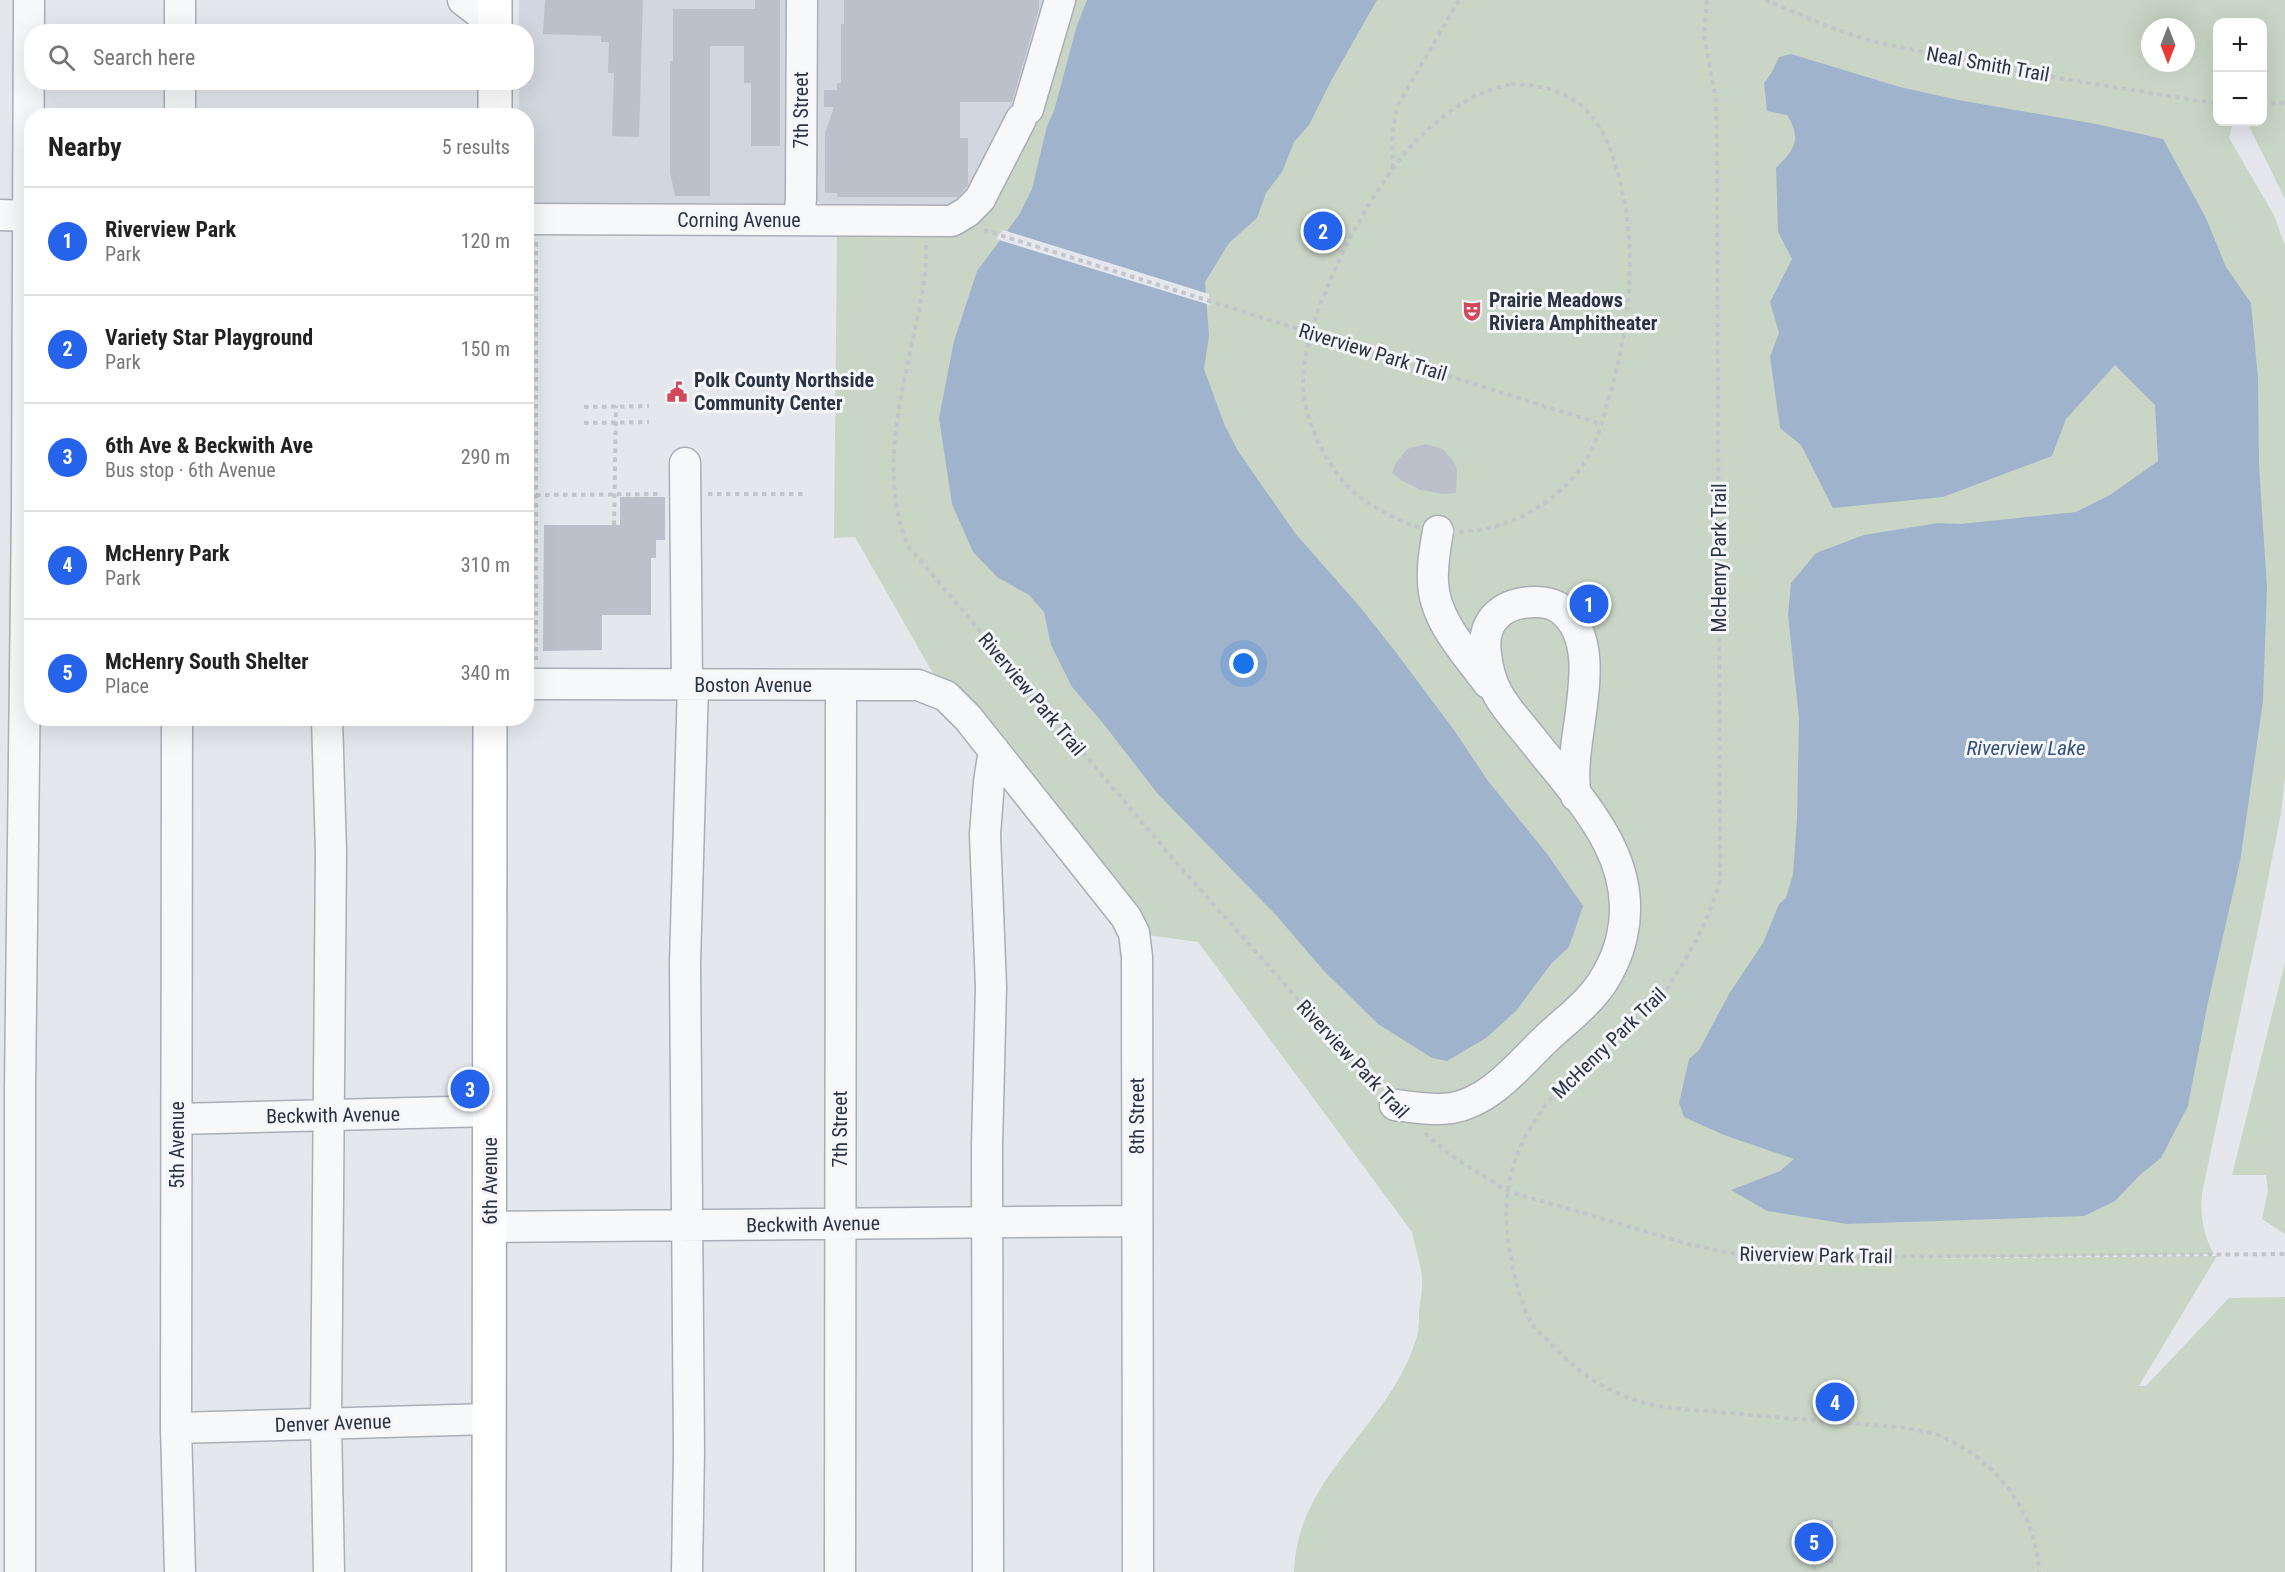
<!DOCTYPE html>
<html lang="en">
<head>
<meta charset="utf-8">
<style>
  body { margin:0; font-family:"Roboto Condensed",sans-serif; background:#f2f2f2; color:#222 }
  .controls { position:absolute; right:18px; top:18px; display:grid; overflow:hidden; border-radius:12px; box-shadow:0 6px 24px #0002 }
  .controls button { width:54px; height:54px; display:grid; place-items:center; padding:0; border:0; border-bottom:2px solid #e0e0e0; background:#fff; color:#222; font:30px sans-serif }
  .compass { position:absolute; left:2141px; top:18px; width:54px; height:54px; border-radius:50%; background:#fff; box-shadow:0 6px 24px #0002; rotate:180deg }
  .you { position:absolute; left:1244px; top:664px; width:21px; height:21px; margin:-15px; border:4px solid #fff; border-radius:50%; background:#1a73e8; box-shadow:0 0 0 9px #1a73e833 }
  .badge { display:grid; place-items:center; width:39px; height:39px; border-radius:50%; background:#2563eb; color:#fff; font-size:20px; font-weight:700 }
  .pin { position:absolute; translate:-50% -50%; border:3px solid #fff; box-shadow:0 2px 6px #0006 }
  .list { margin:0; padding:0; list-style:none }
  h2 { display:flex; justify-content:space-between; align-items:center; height:78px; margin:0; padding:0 24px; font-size:26px }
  h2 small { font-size:20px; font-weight:400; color:#767676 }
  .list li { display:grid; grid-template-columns:39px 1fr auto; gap:18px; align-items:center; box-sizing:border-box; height:108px; padding:0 24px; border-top:2px solid #e0e0e0 }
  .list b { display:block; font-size:22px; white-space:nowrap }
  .list p { margin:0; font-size:20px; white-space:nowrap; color:#767676 }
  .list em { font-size:20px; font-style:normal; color:#767676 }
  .icon { flex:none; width:33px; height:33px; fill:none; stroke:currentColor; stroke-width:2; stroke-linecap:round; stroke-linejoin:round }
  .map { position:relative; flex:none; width:2285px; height:1572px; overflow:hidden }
  .search { position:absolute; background:#fff; box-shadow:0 6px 24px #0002; left:24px; top:24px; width:510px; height:66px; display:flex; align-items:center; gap:15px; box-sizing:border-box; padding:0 21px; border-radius:24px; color:#767676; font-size:22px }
  .panel { position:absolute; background:#fff; box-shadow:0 6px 24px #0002; left:24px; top:108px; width:510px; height:618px; border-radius:24px }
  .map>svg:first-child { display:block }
  .built { fill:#d2d6de }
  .green { fill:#c9d6c5; fill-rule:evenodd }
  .water { fill:#9fb4cc }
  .pier { fill:#e4e7ec }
  .building { fill:#bbc0ca }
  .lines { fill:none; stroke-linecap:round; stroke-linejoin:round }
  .minor-casing { stroke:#a9aeb7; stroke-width:33 }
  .major-casing { stroke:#a3abb8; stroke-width:36 }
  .path { stroke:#c2c5cb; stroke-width:4; stroke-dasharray:4.5 4.5; stroke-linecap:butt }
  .minor { stroke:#f7f8fa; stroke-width:30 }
  .major { stroke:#fff; stroke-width:33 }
  .labels { text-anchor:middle; stroke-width:6; stroke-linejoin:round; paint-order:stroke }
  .street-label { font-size:20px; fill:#2b3445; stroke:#f4f6f9 }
  .poi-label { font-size:20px; font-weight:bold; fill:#2b3445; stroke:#f4f6f9; text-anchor:start }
  .water-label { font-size:21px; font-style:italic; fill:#34527a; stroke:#f4f6f9 }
</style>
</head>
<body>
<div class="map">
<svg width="2285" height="1572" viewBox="0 0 2285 1572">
  <rect width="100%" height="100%" fill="#e4e7ec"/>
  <path class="built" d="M519,0h272l-4,201 -2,3 -3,2 -249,-2 -6,-3 -1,-85h-7v-33l7,-1v-50l-7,-1z
    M813,0h255l-86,209 -157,-2 -8,-6z"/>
  <path class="green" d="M1068,0h1217v199l-38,-77h15v-100h-44v100h15l-4,16 45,77 11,31v530l-4,37 -21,107 -58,273c-2,21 1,42 12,61l-331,5 334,-3 -78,130h7l83,-88 56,-1v275h-991c3,-98 98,-147 123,-236 2,-7 2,-15 2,-23 1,-11 4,-25 3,-36 -2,-15 -7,-30 -10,-45l-214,-290 -64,-9 -188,-237 -91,-159 -21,1 3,-305 115,-12 21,5 48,-89zM2150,27h36v36h-36z
    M2285,962v272l-23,-15 6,-29 -2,-15h-34z"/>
  <path class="water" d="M1087,0h290l-46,81 -22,44 -15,17 -12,30 -16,21 -9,25 -28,25 -24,39 4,54 -5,33 21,57 13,25 57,82 65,74 35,44 59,79 34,51 60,74 35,51 -14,41 -18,17 -35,47 -30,27 -39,23 -15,-3 -54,-34 -55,-54 -47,-55 -119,-122 -55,-71 -30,-35 -21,-42 -7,-33 -15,-17 -32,-18 -24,-25 -21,-48 -13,-86 15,-77 23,-70 42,-56 13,-26 15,-63 7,-15 23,-86z
    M1791,54l109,33 58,13 138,24 67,15 43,79 20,49 25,36 7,75 1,87 8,123 -4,113 -23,161 -32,140 -20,104 -27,52 -20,16 -26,27 -31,15 -237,8 -80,-13 -36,-21 49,-19 14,-12 -70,-24 -40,-18 -5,-14 10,-44 10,-9 30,-56 34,-51 16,-39 7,-6 7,-24 4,-56 2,-100 -11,-103 3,-32 25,-30 48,-18 74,-12 22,1 116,-12 34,-17 48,-34 -3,-56 -40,-40 -49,54 -14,37 -109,41 -110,11 -32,-63 -21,-17 -10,-71 9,-24 -9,-31 22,-43 -14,-27 -2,-64c19,-19 26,-28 11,-53l-20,-4 -3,-28 8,-11 7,-15z"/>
  <path class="pier" d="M1003,230l206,64 1,11 -214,-66z"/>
  <path class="building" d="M545,0h98l-4,137 -27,-1 2,-63h-6l1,-31h-8v-6l-58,-2z
    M755,0h25v146h-29v-63h-7v-37h-34v150h-35l-5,-24v-111h3v-52h82z
    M844,0h195v9l-27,93h-52v36h8v47l-10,12h-121v-4h-12v-60l9,-26h-10v-17h13v-7h4v-59h3z
    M1426,444l17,5 11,13 3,7 -1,24 -12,1 -23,-4 -20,-10 -9,-7 3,-9 12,-15z
    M620,497h45v43h-9v18h-5v57h-49v35l-59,1 1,-126h76z
    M1805,1520h28v43h-28v-6h-9v-29h9z"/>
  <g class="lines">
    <g class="minor-casing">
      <path id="minor" d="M463,0l32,25
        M180,32v-32
        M1028,109l32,-109
        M180,116v-34
        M0,215l32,1
        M526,219l426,2 15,-9 13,-13 41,-80
        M799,219l2,-20 1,-199
        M685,463l2,221
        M1438,531c-3,17 -6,34 -5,51 1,38 34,72 55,101
        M526,684l392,1 28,11 22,22 158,199 8,16 3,24 1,615
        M177,718l-1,710 4,144
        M327,718l4,134 -5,571 3,149
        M1395,1105c18,2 38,6 57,3 40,-7 68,-45 96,-71 16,-15 35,-29 48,-46 12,-15 22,-36 26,-55 18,-80 -45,-139 -90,-197 -24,-30 -42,-45 -46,-85 -5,-34 17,-52 49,-52 9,0 20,2 27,8 48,39 3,132 14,186
        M177,1119l313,-8
        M490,1227l647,-6
        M176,1428l314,-9
        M20,1572v-485l7,-577 2,-510
        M687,1572l2,-120 -4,-489 8,-279
        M840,1572l1,-887
        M988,1572l-1,-426 4,-159 -6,-153 4,-52 5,-32"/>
    </g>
    <g class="major-casing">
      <path id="major" d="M495,0v32
        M495,116v-34
        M489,1572l1,-854"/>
    </g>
    <path class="path" d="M1707,0l-3,36 12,65 1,55 3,721c-6,36 -40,95 -62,124l-96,85c-43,47 -64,97 -53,161 5,27 10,58 26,81 4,6 11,11 16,16 21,22 45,41 73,52 34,14 72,14 107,17 59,6 118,10 177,15 12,3 28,5 39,11 53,26 89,74 92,133
      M1765,0l62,26 41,14 35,8 118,24 197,32
      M1511,84c29,1 57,6 78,29 14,16 21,34 27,54 24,78 14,165 -10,241 -5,18 -10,36 -20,52 -37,59 -118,89 -182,62 -17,-8 -34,-16 -48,-28 -29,-25 -54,-75 -53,-114 2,-68 66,-192 114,-240 17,-18 42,-37 64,-47 9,-4 20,-6 30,-9z
      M2262,105l23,-3
      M1393,168c-1,-22 -1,-42 5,-63l61,-105
      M984,230l617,194
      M536,242v418
      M926,245c1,26 -4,52 -10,78 -14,71 -38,152 -8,223l266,314 204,229
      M584,407l65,-1
      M584,423l65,-1
      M708,494h96
      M536,495l125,-1
      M614,525l2,-119
      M1425,1133l24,21 58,37 182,53 39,9 36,3 86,1 435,-3
      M1814,1566v6"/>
    <use href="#minor" class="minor"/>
    <use href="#major" class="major"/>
  </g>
  <defs>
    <g id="theatre-bare" transform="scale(1.62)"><path d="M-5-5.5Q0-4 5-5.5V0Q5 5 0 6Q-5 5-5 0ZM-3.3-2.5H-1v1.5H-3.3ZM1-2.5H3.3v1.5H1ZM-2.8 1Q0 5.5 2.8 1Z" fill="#d1495b" stroke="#f4f6f9" stroke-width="2.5" paint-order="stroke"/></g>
    <g id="civic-bare" transform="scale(1.62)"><path d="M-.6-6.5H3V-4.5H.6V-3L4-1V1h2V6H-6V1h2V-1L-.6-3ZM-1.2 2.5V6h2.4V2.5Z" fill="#d1495b" stroke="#f4f6f9" stroke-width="2.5" paint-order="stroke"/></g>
  </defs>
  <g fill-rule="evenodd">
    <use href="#theatre-bare" x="1472" y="311"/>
    <use href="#civic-bare" x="677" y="392"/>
  </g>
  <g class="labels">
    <g class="street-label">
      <text transform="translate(1988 64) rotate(10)" y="7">Neal Smith Trail</text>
      <text transform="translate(801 110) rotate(-90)" y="7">7th Street</text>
      <text x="739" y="227">Corning Avenue</text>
      <text transform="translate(1373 352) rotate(17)" y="7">Riverview Park Trail</text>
      <text transform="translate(1719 558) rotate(-90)" y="7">McHenry Park Trail</text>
      <text x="753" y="692">Boston Avenue</text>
      <text transform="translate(1032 694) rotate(50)" y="7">Riverview Park Trail</text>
      <text transform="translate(1609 1043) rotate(-44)" y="7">McHenry Park Trail</text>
      <text transform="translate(1353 1059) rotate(47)" y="7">Riverview Park Trail</text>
      <text transform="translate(333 1115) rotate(-1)" y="7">Beckwith Avenue</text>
      <text transform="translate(1137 1116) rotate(-90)" y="7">8th Street</text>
      <text transform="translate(840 1129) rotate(-90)" y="7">7th Street</text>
      <text transform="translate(177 1145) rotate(-90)" y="7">5th Avenue</text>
      <text transform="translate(490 1181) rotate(-90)" y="7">6th Avenue</text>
      <text transform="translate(813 1224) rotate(-1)" y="7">Beckwith Avenue</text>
      <text transform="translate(1816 1255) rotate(1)" y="7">Riverview Park Trail</text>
      <text transform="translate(333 1423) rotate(-2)" y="7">Denver Avenue</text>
    </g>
    <g class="poi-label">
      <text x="1489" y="307">Prairie Meadows<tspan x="1489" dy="23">Riviera Amphitheater</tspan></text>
      <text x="694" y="387">Polk County Northside<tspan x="694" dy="23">Community Center</tspan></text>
    </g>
    <g class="water-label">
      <text x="2026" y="755">Riverview Lake</text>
    </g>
  </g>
</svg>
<div class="controls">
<button>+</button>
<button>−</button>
</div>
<svg class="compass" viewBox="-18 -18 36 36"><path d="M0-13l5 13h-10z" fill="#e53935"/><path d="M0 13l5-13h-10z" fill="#767676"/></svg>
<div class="you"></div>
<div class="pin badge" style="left:1589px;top:604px">1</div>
<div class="pin badge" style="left:1323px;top:231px">2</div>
<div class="pin badge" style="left:470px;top:1089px">3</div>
<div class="pin badge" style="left:1835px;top:1402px">4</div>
<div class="pin badge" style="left:1814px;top:1542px">5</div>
<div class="search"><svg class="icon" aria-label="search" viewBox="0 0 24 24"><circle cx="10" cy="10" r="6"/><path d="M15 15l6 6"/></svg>Search here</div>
<section class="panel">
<h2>Nearby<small>5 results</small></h2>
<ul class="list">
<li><span class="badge">1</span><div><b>Riverview Park</b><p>Park</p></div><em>120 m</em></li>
<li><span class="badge">2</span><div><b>Variety Star Playground</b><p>Park</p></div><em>150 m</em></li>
<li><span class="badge">3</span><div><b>6th Ave &amp; Beckwith Ave</b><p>Bus stop · 6th Avenue</p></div><em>290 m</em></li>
<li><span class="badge">4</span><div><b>McHenry Park</b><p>Park</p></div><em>310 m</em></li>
<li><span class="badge">5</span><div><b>McHenry South Shelter</b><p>Place</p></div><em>340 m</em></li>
</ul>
</section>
</div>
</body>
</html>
